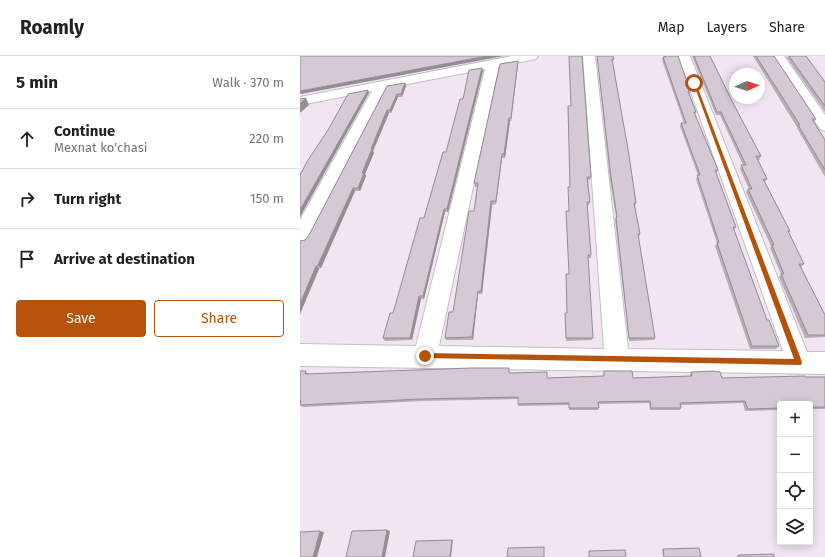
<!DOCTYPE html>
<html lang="en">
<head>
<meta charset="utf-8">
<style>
  body { margin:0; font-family:"Fira Sans",sans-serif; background:#f2f2f2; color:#202124 }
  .controls { position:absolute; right:12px; bottom:12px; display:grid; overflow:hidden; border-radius:4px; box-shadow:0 2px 10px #0003 }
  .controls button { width:36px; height:36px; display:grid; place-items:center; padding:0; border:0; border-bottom:1px solid #e0e0e0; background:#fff; color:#202124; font:20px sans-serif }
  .compass { position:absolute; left:429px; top:12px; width:36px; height:36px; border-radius:50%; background:#fff; box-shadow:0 2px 10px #0003; rotate:87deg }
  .stop { position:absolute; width:12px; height:12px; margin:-9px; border:3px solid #b45309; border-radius:50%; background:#fff }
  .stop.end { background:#b45309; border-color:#fff; box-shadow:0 1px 4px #0008 }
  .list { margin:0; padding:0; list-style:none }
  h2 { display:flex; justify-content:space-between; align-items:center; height:52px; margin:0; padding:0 16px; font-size:17px }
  h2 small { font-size:13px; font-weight:400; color:#757577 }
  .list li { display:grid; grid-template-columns:26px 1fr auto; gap:12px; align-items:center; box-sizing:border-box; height:60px; padding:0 16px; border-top:1px solid #e0e0e0 }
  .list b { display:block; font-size:15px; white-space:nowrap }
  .list p { margin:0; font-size:13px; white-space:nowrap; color:#757577 }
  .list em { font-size:13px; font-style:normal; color:#757577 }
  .actions { display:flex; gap:8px; padding:12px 16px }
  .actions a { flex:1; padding:9px 0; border:1px solid #b45309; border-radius:4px; text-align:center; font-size:14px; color:#b45309 }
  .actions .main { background:#b45309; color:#fff }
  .icon { flex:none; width:22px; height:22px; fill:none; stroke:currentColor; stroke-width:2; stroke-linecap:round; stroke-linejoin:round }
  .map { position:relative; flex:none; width:525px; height:501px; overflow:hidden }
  header { display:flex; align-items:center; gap:24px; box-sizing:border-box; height:56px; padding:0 20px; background:#fff; border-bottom:1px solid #e0e0e0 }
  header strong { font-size:19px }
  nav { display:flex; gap:22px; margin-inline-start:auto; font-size:14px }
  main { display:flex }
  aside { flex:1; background:#fff }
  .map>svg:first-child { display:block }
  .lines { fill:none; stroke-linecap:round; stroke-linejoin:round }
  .minor-casing { stroke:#c7bcc8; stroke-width:2 }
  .minor { fill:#fff; fill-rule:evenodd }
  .wall { fill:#b6adb6 }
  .shaded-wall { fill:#948d94 }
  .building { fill:#d4c9d4; stroke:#948d94 }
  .route { fill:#b45309 }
</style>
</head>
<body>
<header>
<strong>Roamly</strong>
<nav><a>Map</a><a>Layers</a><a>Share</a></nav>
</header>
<main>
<aside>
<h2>5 min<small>Walk · 370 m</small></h2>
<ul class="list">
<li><svg class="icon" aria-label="ahead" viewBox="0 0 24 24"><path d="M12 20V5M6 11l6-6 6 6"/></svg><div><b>Continue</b><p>Mexnat ko'chasi</p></div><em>220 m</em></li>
<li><svg class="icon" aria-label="right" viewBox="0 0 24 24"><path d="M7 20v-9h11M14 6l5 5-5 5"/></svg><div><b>Turn right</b></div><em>150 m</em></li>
<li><svg class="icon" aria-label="arrive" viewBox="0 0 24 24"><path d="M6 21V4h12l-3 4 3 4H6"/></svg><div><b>Arrive at destination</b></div></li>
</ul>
<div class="actions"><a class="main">Save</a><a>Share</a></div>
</aside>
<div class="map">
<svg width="525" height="501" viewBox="0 0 525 501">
  <rect width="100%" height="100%" fill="#f0e5f1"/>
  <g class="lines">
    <g class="minor-casing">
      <path id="minor" d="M212,0h26l-2,3 -37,7 -60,280 165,3 -21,-293h12l33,293 155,2 -105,-295h12l117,296h18v22l-525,-8v-22l116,2 69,-277 -98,19 -77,149 -3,5 -7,2v-24l72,-129 -72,14v-8z
        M472,0h12l41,59v16l-5,-2z"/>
    </g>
    <use href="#minor" class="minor"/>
  </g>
  <path class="wall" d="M297,0h16l1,3 -1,3h-1l24,141 -1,3 5,28 -1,3h-1l17,101 -1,2 -25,1 -14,-121 1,-3 -6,-37z
    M364,0h14l12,34v3h-1l7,19 -1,3 23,55 -2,4 20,53 -2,3 33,90 12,26 -3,3h-26l-35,-103 2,-3 -21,-64 2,-4 -18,-49 1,-3h3l-22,-63 1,-3h1z
    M392,0h18l24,49 27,51 -2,4h-1l9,19 -2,3 25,49 -1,2 15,31 -3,3 24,48v22l-20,1 -26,-61 2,-3 -11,-26 1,-2 -25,-54 2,-3h1l-9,-20 1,-4h2l-23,-50h-4z
    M453,0h21l42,63 -2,4 11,17v37l-28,-49v-1z
    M488,0h18l19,26v30l-38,-54z
    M218,5v3l-7,57h-1l-5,37h-3l-6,46 -4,1 -10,89h-4l-5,46h-27l-1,-2 8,-26 21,-101 3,-24h-2l-1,-4z
    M182,12l1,3 -35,141h-3l-21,87h-3l-9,41 -27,1 -2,-3 10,-25 31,-95 22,-66z
    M105,27l1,3 -4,11h-4l-7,16h-2l-16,38 1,2 -9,21 1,2 -6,15h-5l-34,77 -2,1 -19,45v-73l5,-1 4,-5 78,-149z
    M271,50l20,71 -1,3h-2l2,22 -1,3h-2l4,50v3h-3l4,82 -26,1 -1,-28h2l2,-39z
    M209,312v5l38,5 56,-2 1,-5 29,7 57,-2v-2l1,-2 31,6 103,-1v32h-15v-5h-30v6l-35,1 -2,-8 -63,2 1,3 -1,2h-30l-1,-7 -50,1 -1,6h-29v-5l-51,1v-7l-96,2 -119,6 -3,-2v-34l9,2v1z
    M362,493h1l38,8h-38z"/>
  <path class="shaded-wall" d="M187,0h17l-203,38 -1,-1v-2z
    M218,5v3l-7,57v-3z
    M182,12l1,3 -35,141 -1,-3z
    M105,27l1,3 -4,11 -1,-3z
    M68,34l1,3 -69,124v-7z
    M97,38l1,3 -7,16 -1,-3z
    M6,42l3,7 -9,8v-9z
    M87,54l2,3 -16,38 1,2 -9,21 1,2 -6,15 -2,-3 4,-15 9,-24z
    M209,62l1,3 -5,37 -1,-4z
    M202,98v4l-6,46v-3z
    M53,132l2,3 -34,77 -3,-3z
    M191,145l1,4 -10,89 -1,-3z
    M144,153l1,3 -21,87 -1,-3z
    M16,210l3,3 -19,45v-10z
    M178,235v3l-5,46 -1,-3z
    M119,240l2,3 -9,41 -2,-2z
    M87,474l3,1 -5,26h-3z
    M20,475l4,1 -7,25h-4z
    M152,484h1l-2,17h-1z"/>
  <path class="building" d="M0,0h187l-187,35z
    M269,0h13l9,121h-4l3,25h-3l4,53h-3l5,83h-27l-1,-25h2l-1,-39h3l-3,-63h3l-1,-24h2l-2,-81h3z
    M297,0h16l1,3h-2l17,96 7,48h-2l6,31h-2l17,104h-26l-13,-121h1l-6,-40z
    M365,0h13l12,34 -2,1 8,21h-2l24,58h-3l21,57h-3l34,93h2l10,26h-27l-35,-103h2l-22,-68h3l-19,-52h5l-23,-66h3z
    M394,0h16l24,49 27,51h-5l11,23h-4l27,52h-2l16,33h-5l26,51v20h-17l-27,-61h3l-12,-29h2l-26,-56h4l-11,-24h5l-25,-53h-4z
    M456,0h18l42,63h-4l13,21v30l-27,-45h2z
    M489,0h17l19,26v24z
    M218,5l-7,57h-2l-5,36h-2l-6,47h-5l-10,90h-3l-6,46 -27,1 4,-26h4l16,-101h5l4,-28h-4l26,-119z
    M182,12l-35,141h-3l-21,87h-4l-9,42h-27l7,-25h3l27,-95h4l19,-66h3l14,-53h3l6,-29z
    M105,27l-4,11h-4l-7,16h-3l-16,39h1l-10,24h2l-6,15h-5l-35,77 -2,1 -16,38v-63l5,-1 4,-5 78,-149z
    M68,34l-68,120v-35l8,-15 20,-30 20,-36z
    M6,42l-6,6v-5z
    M171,312h38v5l38,-1v6l57,-2v-5h28l1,7 59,-2 -1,-4 23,-1 6,1 2,6 83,-2 1,1h19v30h-15v-3h-30v4l-32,1 -3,-8 -65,2 1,5h-30l-1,-7 -52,1 1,6h-30v-5l-51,1v-7l-98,2 -120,6 1,-4h-1v-30h6l-1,3z
    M87,474l-5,27h-36l6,-26z
    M20,475l-7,26h-13v-25z
    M152,484l-2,17h-37l3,-16z
    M244,491v10h-37l1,-9z
    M399,492l2,9h-37l-1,-8z
    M325,494l1,7h-37v-6z
    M474,498v3h-36v-2z"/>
  <path class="route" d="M393,26l3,1 106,279 -1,3 -378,-7v-4l2,-1 369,6z"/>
</svg>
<div class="controls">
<button>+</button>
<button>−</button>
<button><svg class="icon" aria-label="locate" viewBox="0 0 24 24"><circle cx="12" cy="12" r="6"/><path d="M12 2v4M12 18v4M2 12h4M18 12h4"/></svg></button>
<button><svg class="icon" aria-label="layers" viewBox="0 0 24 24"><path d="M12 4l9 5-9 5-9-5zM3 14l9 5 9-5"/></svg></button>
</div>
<svg class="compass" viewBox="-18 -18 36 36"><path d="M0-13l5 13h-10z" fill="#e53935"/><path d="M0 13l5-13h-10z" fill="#757577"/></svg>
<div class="stop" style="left:394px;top:27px"></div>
<div class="stop end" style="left:125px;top:300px"></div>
</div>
</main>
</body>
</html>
